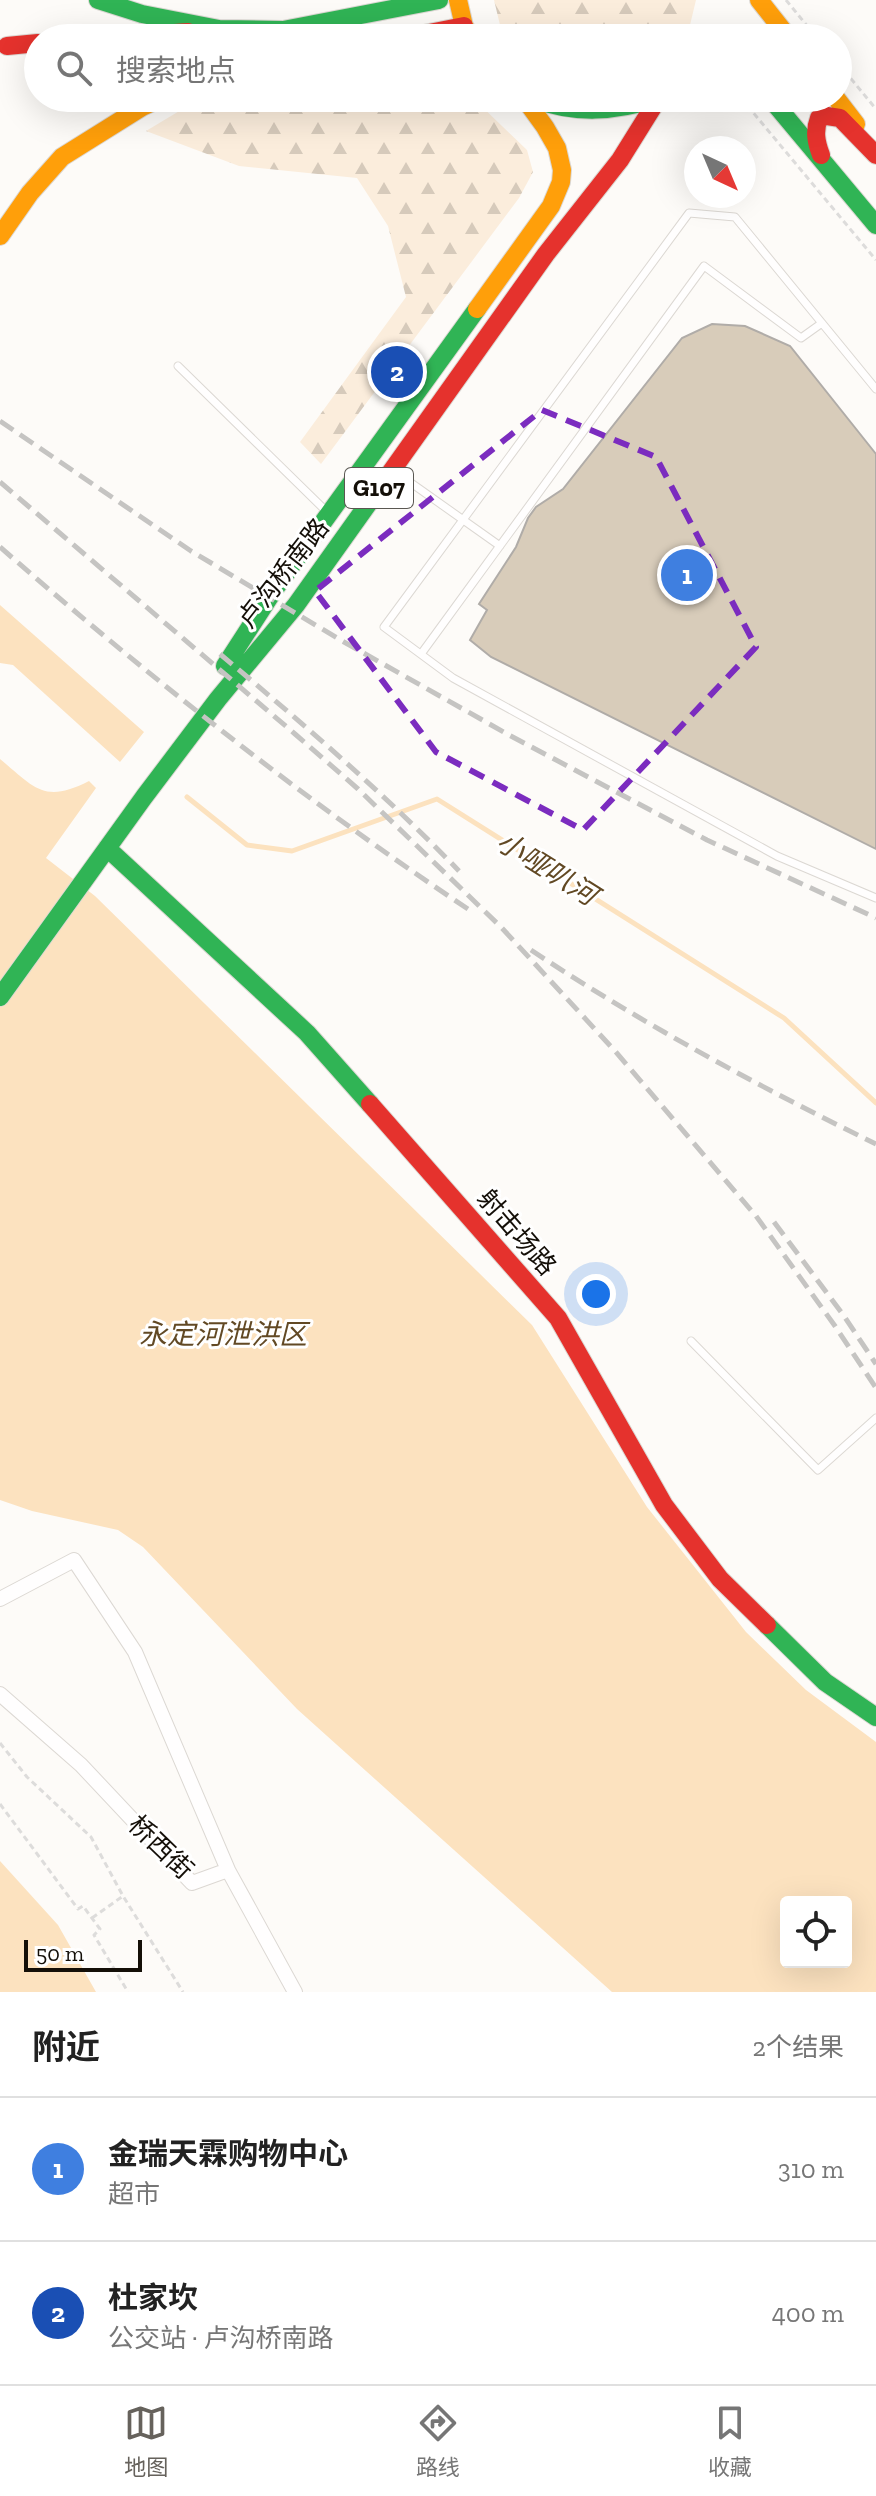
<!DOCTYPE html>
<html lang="zh">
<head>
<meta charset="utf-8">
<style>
  body { margin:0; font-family:"Zilla Slab","Noto Sans SC",serif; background:#f2f2f2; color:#222 }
  .controls { position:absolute; right:24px; bottom:24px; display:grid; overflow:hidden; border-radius:8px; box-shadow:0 8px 32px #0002 }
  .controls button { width:72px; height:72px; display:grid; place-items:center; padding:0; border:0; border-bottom:2px solid #e0e0e0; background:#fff; color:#222; font:40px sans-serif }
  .compass { position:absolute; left:684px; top:136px; width:72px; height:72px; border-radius:50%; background:#fff; box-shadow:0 8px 32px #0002; rotate:136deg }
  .scale { position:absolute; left:24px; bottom:20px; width:118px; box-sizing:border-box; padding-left:8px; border:4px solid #140f08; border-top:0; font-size:22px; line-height:28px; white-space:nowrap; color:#140f08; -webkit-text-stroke:6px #fff; paint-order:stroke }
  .you { position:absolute; left:596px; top:1294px; width:28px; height:28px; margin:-20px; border:6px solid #fff; border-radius:50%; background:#1a73e8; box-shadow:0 0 0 12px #1a73e833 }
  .badge { display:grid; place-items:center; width:52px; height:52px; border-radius:50%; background:#66625c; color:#fff; font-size:26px; font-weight:700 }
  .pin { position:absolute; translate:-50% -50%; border:4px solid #fff; box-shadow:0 2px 8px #0006 }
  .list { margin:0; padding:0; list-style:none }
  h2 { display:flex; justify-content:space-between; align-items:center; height:104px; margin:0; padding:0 32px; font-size:34px }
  h2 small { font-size:26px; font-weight:400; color:#767676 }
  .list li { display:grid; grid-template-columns:52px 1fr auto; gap:24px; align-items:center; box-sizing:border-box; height:144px; padding:0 32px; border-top:2px solid #e0e0e0 }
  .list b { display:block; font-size:30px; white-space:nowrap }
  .list p { margin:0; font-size:26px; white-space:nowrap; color:#767676 }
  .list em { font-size:26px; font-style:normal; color:#767676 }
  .icon { flex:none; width:44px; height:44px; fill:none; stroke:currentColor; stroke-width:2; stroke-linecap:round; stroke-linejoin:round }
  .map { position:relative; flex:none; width:876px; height:1992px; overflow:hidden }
  .search { position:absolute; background:#fff; box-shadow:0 8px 32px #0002; left:24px; right:24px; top:24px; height:88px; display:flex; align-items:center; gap:20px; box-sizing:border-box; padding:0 28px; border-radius:44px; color:#767676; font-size:30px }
  .sheet { height:392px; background:#fff }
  nav { display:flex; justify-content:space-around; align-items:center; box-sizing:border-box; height:112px; border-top:2px solid #e0e0e0; background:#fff; font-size:22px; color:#767676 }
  nav a { display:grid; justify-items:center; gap:4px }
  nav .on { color:#66625c }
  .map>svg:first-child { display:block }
  .forest { fill:url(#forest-firs) }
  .water { fill:#fce2bf; fill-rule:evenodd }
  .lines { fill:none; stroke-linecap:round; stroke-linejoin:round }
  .stream { stroke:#fce2bf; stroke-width:5 }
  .building { fill:#d8ccba; stroke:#b0aca8; stroke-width:2 }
  .lane-casing { stroke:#dcd8d3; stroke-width:9 }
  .street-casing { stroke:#dcd8d3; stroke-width:16 }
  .fast-casing { stroke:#dcd8d3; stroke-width:20 }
  .slow-casing { stroke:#dcd8d3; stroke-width:20 }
  .jam-casing { stroke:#dcd8d3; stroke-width:20 }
  .path { stroke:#dddcdb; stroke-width:3; stroke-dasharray:6 4; stroke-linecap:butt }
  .lane { stroke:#fffefe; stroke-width:7 }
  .street { stroke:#fffefe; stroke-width:14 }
  .fast { stroke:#30b455; stroke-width:18 }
  .slow { stroke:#ff9f0a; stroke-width:18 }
  .jam { stroke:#e5322d; stroke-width:18 }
  .rail { stroke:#c5c4c2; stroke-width:5; stroke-dasharray:16 8; stroke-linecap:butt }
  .marked { fill:none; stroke:#7b2cbf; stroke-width:6; stroke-dasharray:16 10; stroke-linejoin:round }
  .labels { text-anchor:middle; stroke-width:6; stroke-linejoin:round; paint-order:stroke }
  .shield { fill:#fff; stroke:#5a5752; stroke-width:2 }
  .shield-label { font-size:24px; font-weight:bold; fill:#140f08 }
  .street-label { font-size:26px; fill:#140f08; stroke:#fff }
  .water-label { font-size:28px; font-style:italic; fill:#624924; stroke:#fff }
</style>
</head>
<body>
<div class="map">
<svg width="876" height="1992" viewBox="0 0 876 1992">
  <defs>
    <pattern id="forest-firs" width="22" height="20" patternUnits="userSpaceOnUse" patternTransform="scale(2)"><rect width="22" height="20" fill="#fbeddc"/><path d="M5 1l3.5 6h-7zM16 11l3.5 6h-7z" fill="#d6cabb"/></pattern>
  </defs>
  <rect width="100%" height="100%" fill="#fdfbf8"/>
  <path class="forest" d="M494,0h202l-6,25 -9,13h-172l-9,-13z
    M214,98h259l54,52 6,22 -14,26 -198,266 -21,-22 106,-145 -18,-71 -31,-48 -118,-12 -93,-35 50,-30z"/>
  <path class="water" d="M0,605l144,127 -24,30 -107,-97 -13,-2z
    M0,759c35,29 44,45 89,22l7,7 -50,70 49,38 437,429 115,182 99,125 60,58 70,52v250h-264l-315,-283 -154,-162 -25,-17 -86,-19 -32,-11zM786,1902h60v60h-60z
    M0,1861l58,64 38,67h-96z"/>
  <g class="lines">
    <path class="stream" d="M187,797l60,48 45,6 145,-52 347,219 92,85"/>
  </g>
  <path class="building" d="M712,324l33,2 45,20 86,108v395l-385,-192 -21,-17 17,-30 -8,-6 37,-57 12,-29 8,-11 27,-18 119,-151z"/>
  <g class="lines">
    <g class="lane-casing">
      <path id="lane" d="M178,366l146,143
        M876,389l-141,-172 -46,-4 -305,414 69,51 324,178 99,42
        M397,473l103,73
        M421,654l283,-388 97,72 21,-15
        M691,1341l127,129 58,-52"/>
    </g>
    <g class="street-casing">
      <path id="street" d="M0,1599l74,-39 61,92 93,218
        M0,1694l81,71 111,118 36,-13 67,122"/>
    </g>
    <g class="fast-casing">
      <path id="fast" d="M98,0l44,14 77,15 64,1 156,-30
        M531,98c45,17 83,14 128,0
        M770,98l106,127
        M225,666l49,-76 203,-281
        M107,848l200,185 63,71
        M0,997l144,-200 74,-98 78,-94 77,-108
        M767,1625l58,57 51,35"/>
    </g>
    <g class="slow-casing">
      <path id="slow" d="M458,0l6,26 8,12
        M759,0l30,38
        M836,98l20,26
        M0,236l30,-43 32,-36 80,-50 20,-9
        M477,309l74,-103 10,-24 1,-12 -5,-22 -12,-21 -21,-29"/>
    </g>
    <g class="jam-casing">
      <path id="jam" d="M107,38l81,-6
        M404,38l60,-12
        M7,46l31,-3
        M821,155c-5,-13 -7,-24 -2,-37l8,-2 13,2 36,37
        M373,497l173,-243 74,-94 38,-61
        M370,1104l188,214 106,187 56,74 47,46"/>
    </g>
    <path class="path" d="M786,0l31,38
      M838,63l38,46
      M741,98l135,162
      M0,1743l27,34 64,60 32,59 60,96
      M0,1804l78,105 5,-3 17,23 -6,6 34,57
      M92,1918l31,-22"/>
    <use href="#lane" class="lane"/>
    <use href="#street" class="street"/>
    <use href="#fast" class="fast"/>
    <use href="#slow" class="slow"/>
    <use href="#jam" class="jam"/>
    <path class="rail" d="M0,421l191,130 153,91 165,93 198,105 169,78
      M0,482l295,252 63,55 143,138 114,124 141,165 79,110 41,62
      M0,547c150,131 308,256 474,366
      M220,654c82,69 164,139 239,217
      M531,950c110,73 227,136 345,194
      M774,1222l70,94 32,48"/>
  </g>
  <path class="marked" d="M542,410l114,47 100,190 -173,183 -147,-78 -121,-161z"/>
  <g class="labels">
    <rect class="shield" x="345" y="468" width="68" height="40" rx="6"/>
    <g class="shield-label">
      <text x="379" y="496">G107</text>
    </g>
    <g class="street-label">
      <text transform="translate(283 573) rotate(-52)" y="9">卢沟桥南路</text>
      <text transform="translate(517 1232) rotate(49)" y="9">射击场路</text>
      <text transform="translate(161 1847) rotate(44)" y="9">桥西街</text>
    </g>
    <g class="water-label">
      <text transform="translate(547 868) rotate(32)" y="10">小哑叭河</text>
      <text x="223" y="1344">永定河泄洪区</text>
    </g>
  </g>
</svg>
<div class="controls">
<button><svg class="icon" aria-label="locate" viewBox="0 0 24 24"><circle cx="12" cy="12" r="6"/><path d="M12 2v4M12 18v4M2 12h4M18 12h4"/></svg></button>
</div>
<svg class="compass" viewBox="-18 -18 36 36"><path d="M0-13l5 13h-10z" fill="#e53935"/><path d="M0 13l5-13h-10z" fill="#767676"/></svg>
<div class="scale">50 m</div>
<div class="you"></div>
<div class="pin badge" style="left:687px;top:575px;background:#3f7fe0">1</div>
<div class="pin badge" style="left:397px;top:372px;background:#1a4fb4">2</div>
<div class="search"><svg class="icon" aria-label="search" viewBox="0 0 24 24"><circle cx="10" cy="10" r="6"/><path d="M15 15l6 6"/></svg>搜索地点</div>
</div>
<section class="sheet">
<h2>附近<small>2个结果</small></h2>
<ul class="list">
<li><span class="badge" style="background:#3f7fe0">1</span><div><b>金瑞天霖购物中心</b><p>超市</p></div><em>310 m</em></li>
<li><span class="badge" style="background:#1a4fb4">2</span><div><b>杜家坎</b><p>公交站 · 卢沟桥南路</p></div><em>400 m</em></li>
</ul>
</section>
<nav>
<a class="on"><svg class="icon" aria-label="map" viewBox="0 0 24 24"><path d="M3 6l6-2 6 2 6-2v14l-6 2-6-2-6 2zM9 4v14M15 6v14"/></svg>地图</a>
<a><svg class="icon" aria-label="directions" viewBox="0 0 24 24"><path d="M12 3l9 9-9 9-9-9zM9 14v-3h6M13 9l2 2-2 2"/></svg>路线</a>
<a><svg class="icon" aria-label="saved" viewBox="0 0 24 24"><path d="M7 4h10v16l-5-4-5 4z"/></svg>收藏</a>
</nav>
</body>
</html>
